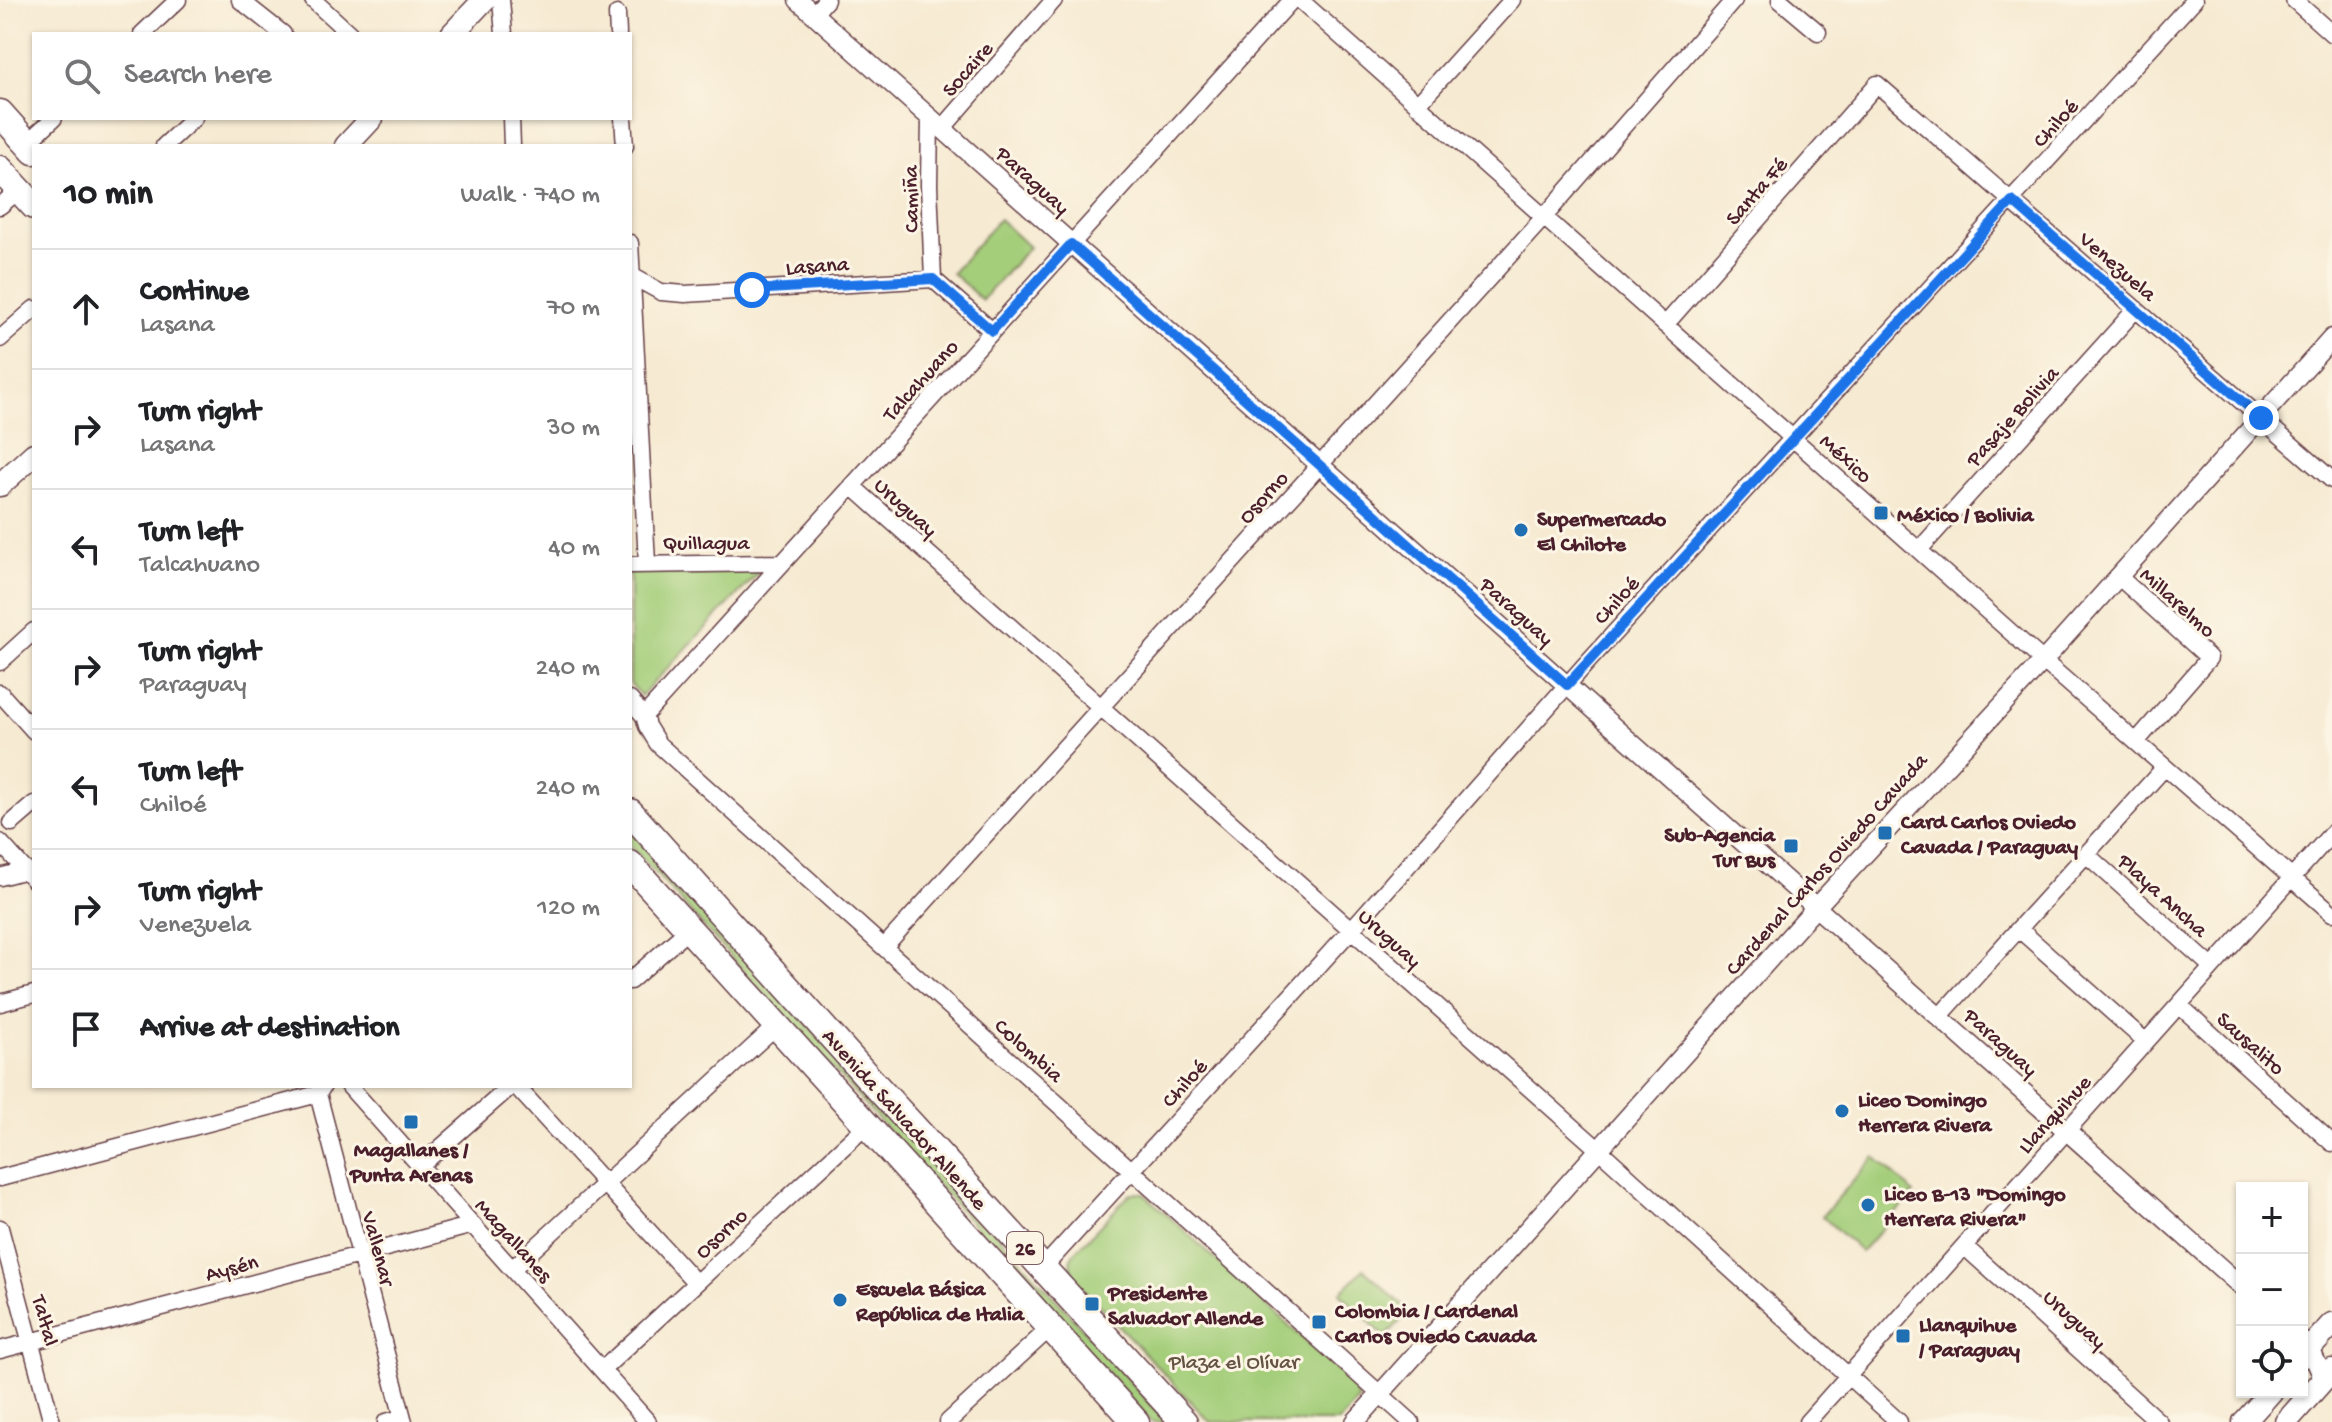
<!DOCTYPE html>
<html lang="en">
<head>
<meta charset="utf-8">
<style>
  body { margin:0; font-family:"Gochi Hand",sans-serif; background:#f6f6f6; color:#202124 }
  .controls { position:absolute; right:24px; bottom:24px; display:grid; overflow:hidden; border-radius:0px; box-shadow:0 2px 6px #0004 }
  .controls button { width:72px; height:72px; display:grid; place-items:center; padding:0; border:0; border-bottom:2px solid #e0e0e0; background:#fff; color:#202124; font:40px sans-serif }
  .stop { position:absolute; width:24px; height:24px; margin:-18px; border:6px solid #1a73e8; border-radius:50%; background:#fff }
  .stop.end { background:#1a73e8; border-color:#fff; box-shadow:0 2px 8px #0008 }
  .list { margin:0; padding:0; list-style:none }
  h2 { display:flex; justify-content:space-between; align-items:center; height:104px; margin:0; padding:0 32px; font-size:34px }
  h2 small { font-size:26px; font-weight:400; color:#757577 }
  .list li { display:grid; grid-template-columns:52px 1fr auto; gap:24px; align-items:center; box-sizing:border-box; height:120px; padding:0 32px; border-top:2px solid #e0e0e0 }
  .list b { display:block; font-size:30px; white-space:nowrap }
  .list p { margin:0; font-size:26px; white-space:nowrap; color:#757577 }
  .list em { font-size:26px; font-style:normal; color:#757577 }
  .icon { flex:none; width:44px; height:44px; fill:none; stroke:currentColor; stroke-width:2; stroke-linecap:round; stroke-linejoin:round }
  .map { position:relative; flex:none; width:2332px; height:1422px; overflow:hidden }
  .search { position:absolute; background:#fff; box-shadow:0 2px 6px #0004; left:32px; top:32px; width:600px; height:88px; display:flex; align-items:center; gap:20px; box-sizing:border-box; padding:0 28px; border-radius:0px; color:#757577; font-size:30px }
  .panel { position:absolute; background:#fff; box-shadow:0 2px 6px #0004; left:32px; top:144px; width:600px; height:944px; border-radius:0px }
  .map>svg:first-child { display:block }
  .green { fill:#a4ce7a; stroke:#777652; stroke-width:2 }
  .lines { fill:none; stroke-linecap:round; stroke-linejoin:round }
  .minor-casing { stroke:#643d44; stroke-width:19 }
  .tertiary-casing { stroke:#643d44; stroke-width:21 }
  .secondary-casing { stroke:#643d44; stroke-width:25 }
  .trunk-casing { stroke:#643d44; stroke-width:29 }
  .minor { stroke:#fff; stroke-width:16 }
  .tertiary { stroke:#fff; stroke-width:18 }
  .secondary { stroke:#fff; stroke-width:22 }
  .trunk { stroke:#fff; stroke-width:26 }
  .route { stroke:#1a73e8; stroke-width:10 }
  .poi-dot { fill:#1f6fb2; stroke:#fcf5e5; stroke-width:3 }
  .labels { text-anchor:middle; stroke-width:6; stroke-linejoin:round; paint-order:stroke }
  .shield { fill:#fcf5e5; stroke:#7f5f63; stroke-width:2 }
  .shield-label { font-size:20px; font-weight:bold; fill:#4a1f2b }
  .street-label { font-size:22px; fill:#4a1f2b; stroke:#fcf5e5 }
  .poi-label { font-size:22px; font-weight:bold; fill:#4a1f2b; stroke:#fcf5e5; text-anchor:start }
  .park-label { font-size:22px; fill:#655443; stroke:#fcf5e5 }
</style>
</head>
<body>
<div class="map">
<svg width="2332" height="1422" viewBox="0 0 2332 1422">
  <rect width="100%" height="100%" fill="#fcf5e5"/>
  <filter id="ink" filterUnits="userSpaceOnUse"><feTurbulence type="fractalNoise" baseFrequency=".0125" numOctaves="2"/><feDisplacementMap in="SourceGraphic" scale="16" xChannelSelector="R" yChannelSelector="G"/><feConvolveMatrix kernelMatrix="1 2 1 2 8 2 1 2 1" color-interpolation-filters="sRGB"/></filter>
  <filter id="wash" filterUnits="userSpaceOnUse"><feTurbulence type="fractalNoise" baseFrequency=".006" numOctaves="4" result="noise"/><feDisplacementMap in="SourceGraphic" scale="32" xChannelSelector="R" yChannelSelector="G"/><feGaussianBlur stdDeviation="1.8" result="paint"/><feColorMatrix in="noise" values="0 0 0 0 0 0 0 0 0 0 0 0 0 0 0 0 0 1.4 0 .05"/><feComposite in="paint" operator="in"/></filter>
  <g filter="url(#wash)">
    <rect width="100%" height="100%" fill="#f6ead2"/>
    <path class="green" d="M999,219l30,28 -47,53 -30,-27z
      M630,565l134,2 -123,129 -11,-13z
      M630,829l470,519 66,74h-14l-522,-577z
      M1875,1157l39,36 -53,59 -39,-36z
      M1131,1193h12l213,194v10l3,2 -20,23h-129l-137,-144 -3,-18 4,-7z
      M1364,1269l45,43 -24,25 -45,-44z"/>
  </g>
  <g filter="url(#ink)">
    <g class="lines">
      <g class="minor-casing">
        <path id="minor" d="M240,0l43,34
          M313,0l37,34
          M501,0l3,34
          M1300,0l732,651 300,262
          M1780,0l38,32
          M2294,0l38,34
          M617,14l1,20
          M814,14l12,-14
          M142,34l36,-34
          M1417,105l95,-105
          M511,118l1,28
          M623,118l2,28
          M930,118l-1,67 4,94
          M942,129l112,-129
          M27,143l27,-25
          M164,146l30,-28
          M0,206l19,-16
          M630,243l17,320
          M630,275l31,17 24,2 248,-15 59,52
          M1665,325l212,-241 455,396
          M0,339l34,-30
          M852,486l755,671 292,265
          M1919,550l217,-241
          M630,565l152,-2
          M2118,576l91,82 -73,84
          M0,662l34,-31
          M0,693l34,38
          M630,700l14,16 3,10 11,18 753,678
          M644,716l648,-716
          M12,823l22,-19
          M0,842l34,38
          M2086,854l126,113
          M0,877l26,-7
          M2019,929l127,113
          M884,947l660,-730 190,-217
          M630,981l59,-52
          M0,1003l34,-9
          M2179,1005l153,138
          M1939,1017l226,-250
          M323,1086l-5,8 86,328
          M349,1086l299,336
          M516,1086l180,197
          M420,1166l91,-80
          M0,1178l318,-84
          M0,1228l52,194
          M1964,1246l195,176
          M1043,1268l308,-338 233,-264 610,-666
          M512,1269l265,-244
          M0,1350l473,-125
          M602,1370l265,-245
          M386,1422l16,-4
          M948,1422l102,-94
          M1807,1422l525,-589"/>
      </g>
      <g class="tertiary-casing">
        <path id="tertiary" d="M798,0l1444,1287
          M2302,1341l8,7 14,32
          M1355,1422l461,-515 227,-246 289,-323"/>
      </g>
      <g class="secondary-casing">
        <path id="secondary" d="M452,34l32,-34
          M346,146l26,-28
          M0,485l34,-31
          M2302,1357l30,-33
          M2244,1422l27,-30
          M2286,1422l46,-52"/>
      </g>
      <g class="trunk-casing">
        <path id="trunk" d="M0,113l34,38
          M0,169l34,37
          M630,812l236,263 318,347
          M630,864l506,558"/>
      </g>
      <use href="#minor" class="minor"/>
      <use href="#tertiary" class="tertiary"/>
      <use href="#secondary" class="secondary"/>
      <use href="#trunk" class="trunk"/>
    </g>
  </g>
  <g class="lines" filter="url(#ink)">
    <path class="route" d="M752,290l181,-11 59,52 79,-87 496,441 445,-484 249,217"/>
  </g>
  <g class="poi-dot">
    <rect x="1873" y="505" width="16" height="16" rx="4"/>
    <circle cx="1521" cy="530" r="8"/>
    <rect x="1877" y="825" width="16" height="16" rx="4"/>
    <rect x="1783" y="838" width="16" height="16" rx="4"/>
    <circle cx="1842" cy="1111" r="8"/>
    <rect x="403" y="1114" width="16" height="16" rx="4"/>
    <circle cx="1868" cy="1205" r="8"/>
    <circle cx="840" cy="1300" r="8"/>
    <rect x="1084" y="1296" width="16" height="16" rx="4"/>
    <rect x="1311" y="1314" width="16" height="16" rx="4"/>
    <rect x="1895" y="1328" width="16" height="16" rx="4"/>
  </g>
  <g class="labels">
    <rect class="shield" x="1007" y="1232" width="36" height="32" rx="6"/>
    <g class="shield-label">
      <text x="1025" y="1255">26</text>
    </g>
    <g class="street-label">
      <text transform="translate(966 68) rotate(-49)" y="8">Socaire</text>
      <text transform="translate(2054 122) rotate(-48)" y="8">Chiloé</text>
      <text transform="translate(1034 179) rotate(42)" y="8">Paraguay</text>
      <text transform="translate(1755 190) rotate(-49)" y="8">Santa Fé</text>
      <text transform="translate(909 199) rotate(-91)" y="8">Camiña</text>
      <text transform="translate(817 264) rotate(-4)" y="8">Lasana</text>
      <text transform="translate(2119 265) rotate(41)" y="8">Venezuela</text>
      <text transform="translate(919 379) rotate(-48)" y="8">Talcahuano</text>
      <text transform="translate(2011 415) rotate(-48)" y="8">Pasaje Bolivia</text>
      <text transform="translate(1847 457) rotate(42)" y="8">México</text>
      <text transform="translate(1262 496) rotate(-48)" y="8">Osorno</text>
      <text transform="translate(907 506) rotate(42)" y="8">Uruguay</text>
      <text x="706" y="549">Quillagua</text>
      <text transform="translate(1615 599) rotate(-48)" y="8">Chiloé</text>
      <text transform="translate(2179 601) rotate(42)" y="8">Millarelmo</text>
      <text transform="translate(1518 610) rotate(42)" y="8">Paraguay</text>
      <text transform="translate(1825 863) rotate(-48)" y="8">Cardenal Carlos Oviedo Cavada</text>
      <text transform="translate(2164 894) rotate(42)" y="8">Playa Ancha</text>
      <text transform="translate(1391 937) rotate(42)" y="8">Uruguay</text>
      <text transform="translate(2002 1041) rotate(42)" y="8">Paraguay</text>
      <text transform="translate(2252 1042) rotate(42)" y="8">Sausalito</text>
      <text transform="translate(1030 1049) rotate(42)" y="8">Colombia</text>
      <text transform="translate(1183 1082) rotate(-48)" y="8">Chiloé</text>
      <text transform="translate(2053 1113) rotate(-48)" y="8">Llanquihue</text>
      <text transform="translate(906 1118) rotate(48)" y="8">Avenida Salvador Allende</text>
      <text transform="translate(720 1232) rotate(-43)" y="8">Osorno</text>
      <text transform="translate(515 1239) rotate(48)" y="8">Magallanes</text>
      <text transform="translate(380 1248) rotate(75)" y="8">Vallenar</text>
      <text transform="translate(231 1266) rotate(-15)" y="8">Aysén</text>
      <text transform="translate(2076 1318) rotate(42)" y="8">Uruguay</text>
      <text transform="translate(47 1320) rotate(75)" y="8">Taltal</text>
    </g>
    <g class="poi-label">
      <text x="1897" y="521">México / Bolivia</text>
      <text x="1537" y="525">Supermercado<tspan x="1537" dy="25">El Chilote</tspan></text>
      <text x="1901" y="828">Card Carlos Oviedo<tspan x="1901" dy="25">Cavada / Paraguay</tspan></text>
      <text x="1775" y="841" text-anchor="end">Sub-Agencia<tspan x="1775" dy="25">Tur Bus</tspan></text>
      <text x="1858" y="1106">Liceo Domingo<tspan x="1858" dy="25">Herrera Rivera</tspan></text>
      <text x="411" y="1156" text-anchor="middle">Magallanes /<tspan x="411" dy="25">Punta Arenas</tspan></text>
      <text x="1884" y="1200">Liceo B-13 "Domingo<tspan x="1884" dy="25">Herrera Rivera"</tspan></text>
      <text x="856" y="1295">Escuela Básica<tspan x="856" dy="25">República de Italia</tspan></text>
      <text x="1108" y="1299">Presidente<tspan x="1108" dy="25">Salvador Allende</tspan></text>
      <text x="1335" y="1317">Colombia / Cardenal<tspan x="1335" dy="25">Carlos Oviedo Cavada</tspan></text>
      <text x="1919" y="1331">Llanquihue<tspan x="1919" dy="25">/ Paraguay</tspan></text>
    </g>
    <g class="park-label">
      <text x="1234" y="1368">Plaza el Olívar</text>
    </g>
  </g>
</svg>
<div class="controls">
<button>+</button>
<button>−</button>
<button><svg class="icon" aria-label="locate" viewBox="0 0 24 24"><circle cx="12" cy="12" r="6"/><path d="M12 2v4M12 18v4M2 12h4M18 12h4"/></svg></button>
</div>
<div class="stop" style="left:752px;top:290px"></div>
<div class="stop end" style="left:2261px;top:418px"></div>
<div class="search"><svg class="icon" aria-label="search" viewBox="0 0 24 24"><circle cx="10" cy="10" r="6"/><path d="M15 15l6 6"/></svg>Search here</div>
<section class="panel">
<h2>10 min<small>Walk · 740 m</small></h2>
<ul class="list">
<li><svg class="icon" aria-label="ahead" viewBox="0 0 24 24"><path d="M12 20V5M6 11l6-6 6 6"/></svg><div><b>Continue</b><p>Lasana</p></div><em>70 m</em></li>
<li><svg class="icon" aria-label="right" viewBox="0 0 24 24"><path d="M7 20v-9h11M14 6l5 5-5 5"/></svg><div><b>Turn right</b><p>Lasana</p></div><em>30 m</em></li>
<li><svg class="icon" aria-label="left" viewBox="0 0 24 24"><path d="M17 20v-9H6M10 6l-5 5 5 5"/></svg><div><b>Turn left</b><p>Talcahuano</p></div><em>40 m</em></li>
<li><svg class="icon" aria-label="right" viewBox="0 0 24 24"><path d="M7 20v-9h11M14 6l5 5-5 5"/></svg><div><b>Turn right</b><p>Paraguay</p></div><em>240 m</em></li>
<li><svg class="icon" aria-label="left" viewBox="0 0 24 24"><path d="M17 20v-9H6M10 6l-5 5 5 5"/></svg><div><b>Turn left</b><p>Chiloé</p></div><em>240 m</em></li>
<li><svg class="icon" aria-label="right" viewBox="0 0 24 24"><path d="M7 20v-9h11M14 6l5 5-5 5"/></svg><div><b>Turn right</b><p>Venezuela</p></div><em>120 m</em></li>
<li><svg class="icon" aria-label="arrive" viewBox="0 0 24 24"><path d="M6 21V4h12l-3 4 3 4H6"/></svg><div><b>Arrive at destination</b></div></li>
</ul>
</section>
</div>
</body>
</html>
